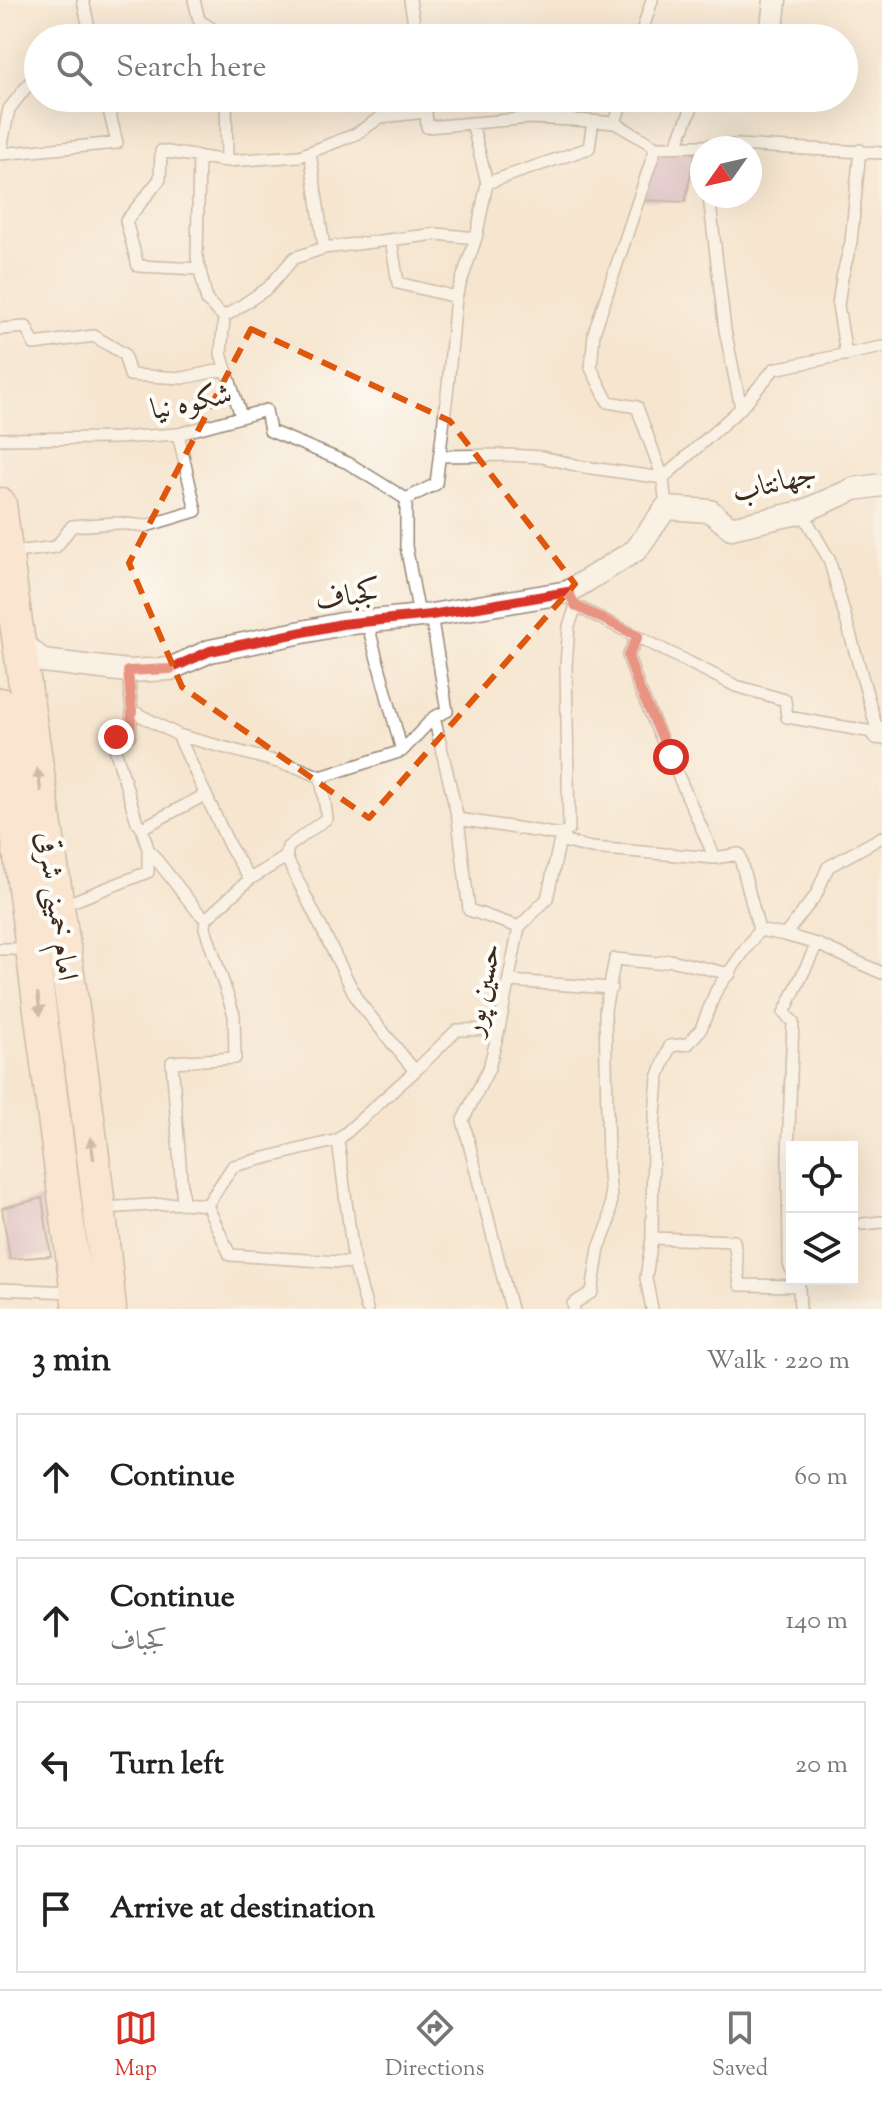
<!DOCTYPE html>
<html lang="en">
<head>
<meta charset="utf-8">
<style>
  body { margin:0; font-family:"Sorts Mill Goudy",Amiri,serif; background:#f6f6f6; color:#222 }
  .controls { position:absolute; right:24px; bottom:24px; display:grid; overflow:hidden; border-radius:0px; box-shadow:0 8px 32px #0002 }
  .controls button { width:72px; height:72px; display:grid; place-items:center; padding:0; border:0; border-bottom:2px solid #e0e0e0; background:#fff; color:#222; font:40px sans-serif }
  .compass { position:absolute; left:690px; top:136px; width:72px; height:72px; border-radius:50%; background:#fff; box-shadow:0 8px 32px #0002; rotate:236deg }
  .stop { position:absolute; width:24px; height:24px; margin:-18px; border:6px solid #d93025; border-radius:50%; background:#fff }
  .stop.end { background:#d93025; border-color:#fff; box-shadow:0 2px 8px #0008 }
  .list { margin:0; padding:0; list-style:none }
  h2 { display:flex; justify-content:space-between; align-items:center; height:104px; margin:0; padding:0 32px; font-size:34px }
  h2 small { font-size:26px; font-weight:400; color:#767676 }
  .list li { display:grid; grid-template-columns:52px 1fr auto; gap:24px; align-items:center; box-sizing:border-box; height:128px; margin:0 16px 16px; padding:0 16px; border:2px solid #e0e0e0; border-radius:0px }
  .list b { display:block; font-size:30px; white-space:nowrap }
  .list p { margin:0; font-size:26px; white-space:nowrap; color:#767676 }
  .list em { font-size:26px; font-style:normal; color:#767676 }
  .icon { flex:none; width:44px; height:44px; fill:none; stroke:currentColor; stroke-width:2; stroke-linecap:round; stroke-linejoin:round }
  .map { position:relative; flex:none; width:882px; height:1309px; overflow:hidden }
  .search { position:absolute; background:#fff; box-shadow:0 8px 32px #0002; left:24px; right:24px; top:24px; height:88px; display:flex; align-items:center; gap:20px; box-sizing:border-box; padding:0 28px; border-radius:44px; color:#767676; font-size:30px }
  .sheet { height:680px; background:#fff }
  nav { display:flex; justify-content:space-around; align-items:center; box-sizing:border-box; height:112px; border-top:2px solid #e0e0e0; background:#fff; font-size:22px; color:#767676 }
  nav a { display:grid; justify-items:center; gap:4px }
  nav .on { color:#d93025 }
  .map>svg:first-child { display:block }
  .building { fill:#c6a0c0 }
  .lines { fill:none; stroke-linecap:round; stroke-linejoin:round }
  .lane-casing { stroke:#988877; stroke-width:14 }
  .street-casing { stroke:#988877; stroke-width:25 }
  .secondary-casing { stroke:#988877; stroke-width:35 }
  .lane { stroke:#fff; stroke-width:11 }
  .street { stroke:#fff; stroke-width:22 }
  .secondary { stroke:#fde4d1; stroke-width:32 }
  .oneway { fill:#9c8778 }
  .route { stroke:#d93025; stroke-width:10 }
  .marked { fill:none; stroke:#df570d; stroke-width:6; stroke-dasharray:16 10; stroke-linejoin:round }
  .labels { text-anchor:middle; stroke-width:8; stroke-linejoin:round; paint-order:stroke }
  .street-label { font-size:30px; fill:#3b2a1e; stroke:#fdfcf7 }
</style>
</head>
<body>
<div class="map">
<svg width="882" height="1309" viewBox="0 0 882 1309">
  <rect width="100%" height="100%" fill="#fdfcf7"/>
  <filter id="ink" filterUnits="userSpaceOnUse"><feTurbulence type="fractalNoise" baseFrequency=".0125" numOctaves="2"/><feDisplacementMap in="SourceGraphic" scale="16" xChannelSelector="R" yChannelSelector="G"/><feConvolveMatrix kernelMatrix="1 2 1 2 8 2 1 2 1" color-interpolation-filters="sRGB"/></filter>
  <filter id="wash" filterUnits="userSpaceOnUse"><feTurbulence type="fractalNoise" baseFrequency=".006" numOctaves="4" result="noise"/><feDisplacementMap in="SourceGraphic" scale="32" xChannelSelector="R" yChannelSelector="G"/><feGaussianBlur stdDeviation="1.8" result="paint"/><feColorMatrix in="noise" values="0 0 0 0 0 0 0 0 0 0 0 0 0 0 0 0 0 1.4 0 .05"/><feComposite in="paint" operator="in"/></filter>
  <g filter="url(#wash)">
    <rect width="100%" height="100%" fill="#f6e6d0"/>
    <g id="blocks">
      <path class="building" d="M676,146l19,8 -10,48 -43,-2 18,-50z
        M42,1198l9,58 -41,3 -8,-51z"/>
    </g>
  </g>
  <g filter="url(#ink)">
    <use href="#blocks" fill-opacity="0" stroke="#988877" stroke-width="2"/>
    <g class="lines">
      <g class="lane-casing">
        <path id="lane" d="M83,0l8,38
          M194,0l5,20 12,8 3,10
          M410,0l5,29
          M75,38l14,-10
          M640,38l12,-38
          M226,98l1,63
          M472,123l15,60 102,-35 4,-27
          M615,123l8,-25
          M676,146l20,-48
          M656,147l-62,186 -3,35 17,34 29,5 26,71 3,30
          M310,152l14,96 113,-14 39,4
          M0,154l117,-11 -11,-45
          M0,154l9,-45 29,-37
          M199,157l-2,100 10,44 17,16 44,-29 26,-30 30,-10
          M709,196l16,134 16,78
          M391,240l7,43 58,14
          M200,269l-62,-3 -12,-45 34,-42 1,-28 66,10 73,-5 56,-22 25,-17 45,-5 1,15 103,-9 63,3 22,2 41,24 80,-2 146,8
          M224,317l-3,37 20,62
          M0,329l26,-2 8,17 60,-8 30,18 6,21 53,3 43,-9
          M846,355l-8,-50 4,-27 9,-36 9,-92
          M0,439l117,-1 61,-4 88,-24 4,21 78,32 58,36
          M440,456l67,-1 35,2 42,10 79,11
          M663,478l78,-70 33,-39 108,-22
          M8,553l48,-6 16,-21 44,-3 30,3 50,-15 -18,-77
          M576,606l160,80 49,14 2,17 91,16 -49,-174 -27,-47
          M419,615l-13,-69v-47l30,-15 12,-98 8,-89 20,-59 11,-55
          M431,615l16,96 -13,6 24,102 11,91 50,17
          M367,622l35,129
          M128,671l4,40 -2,24 -14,2v15l21,70 5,6
          M132,711l46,24 118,32 25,10 81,-26 32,-34
          M178,735l52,112 20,32
          M205,795l-63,33 6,21 50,63 8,7
          M458,819l103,16 6,7 24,6 124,10 -76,-170 -11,-32 10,-20
          M286,857l2,-10 39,-29 -6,-41
          M61,906l87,-34v-22
          M759,930l26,5 31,-40 12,-28 54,-30
          M785,935l32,9 65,29
          M0,949h27
          M509,981l102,7
          M415,1071l42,-41 42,-1
          M183,1203l-11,-141 63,-4 -1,-43 -29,-87 1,-9 44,-40 36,-22 72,144 57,70 -77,69
          M207,1205l26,-39 105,-26 16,123 13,46
          M207,1205l23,50 124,8
          M103,1208l80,-5 24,2
          M863,1224l19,-2
          M652,1238l82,3 6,44 59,1
          M792,1271l-3,-7 -1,-109 5,-133 -9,-9 33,-69
          M797,1282l2,4 1,23
          M0,1289l72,3
          M511,1309l-48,-189 26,-52 10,-39 20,-102 28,-28 14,-64 8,-6 -3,-163 3,-40 7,-20 -8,-14
          M574,1309l-1,-5 19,-12 7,-44 10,-25 2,-24 -3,-37 -3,-152 10,-51 41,4 14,-3 60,14
          M652,1309l-6,-31 6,-40 1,-98 5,-62 12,-32 18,-2 13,-15 15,-38 43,-61 -20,-76 -24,4"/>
      </g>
      <g class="street-casing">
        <path id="street" d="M771,38l4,-38
          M17,639l26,22 85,10 42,-2 40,-18 132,-27 89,-9 137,-23 68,-42 30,-42 44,3 21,17 71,-16 52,-23 28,-4
          M878,733h4"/>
      </g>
      <g class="secondary-casing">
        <path id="secondary" d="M0,504c34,269 84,535 110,805
          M0,704l79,605"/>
      </g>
      <use href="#lane" class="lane"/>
      <use href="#street" class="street"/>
      <use href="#secondary" class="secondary"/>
    </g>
    <defs><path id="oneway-solid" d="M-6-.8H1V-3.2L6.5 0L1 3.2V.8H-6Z" transform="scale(2)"/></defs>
    <g class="oneway">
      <use href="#oneway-solid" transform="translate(39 780) rotate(-99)"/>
      <use href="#oneway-solid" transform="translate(39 1004) rotate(83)"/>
      <use href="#oneway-solid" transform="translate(92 1148) rotate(-98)"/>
    </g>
  </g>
  <g class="lines" filter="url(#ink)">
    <path class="route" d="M116,737l14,-2 2,-24 -4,-40 42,-2 40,-18 132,-27 89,-9 137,-23 8,14 62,30 -10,20 11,32 32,69"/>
  </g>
  <path d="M0 0H882V1309H0ZM251,329l199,92 125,163 -206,234 -187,-131 -53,-124z" fill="#f6e6d0" fill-opacity=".55" fill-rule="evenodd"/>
  <path class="marked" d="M251,329l199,92 125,163 -206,234 -187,-131 -53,-124z"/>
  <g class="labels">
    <g class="street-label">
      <text transform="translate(191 401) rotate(-12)" y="10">شکوه نیا</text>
      <text transform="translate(774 482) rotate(-14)" y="10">جهانتاب</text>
      <text transform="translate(348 595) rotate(-8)" y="10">کجباف</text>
      <text transform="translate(58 906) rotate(82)" y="10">امام خمینی شرقی</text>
      <text transform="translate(481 989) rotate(-78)" y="10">حسین پور</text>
    </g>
  </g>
</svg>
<div class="controls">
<button><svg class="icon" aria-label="locate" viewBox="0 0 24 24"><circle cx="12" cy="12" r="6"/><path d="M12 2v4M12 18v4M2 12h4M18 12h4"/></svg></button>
<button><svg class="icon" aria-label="layers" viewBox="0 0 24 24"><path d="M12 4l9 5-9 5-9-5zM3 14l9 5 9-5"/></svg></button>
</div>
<svg class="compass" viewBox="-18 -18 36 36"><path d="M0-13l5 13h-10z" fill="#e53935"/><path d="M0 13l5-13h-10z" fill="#767676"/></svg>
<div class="stop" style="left:671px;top:757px"></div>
<div class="stop end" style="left:116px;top:737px"></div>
<div class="search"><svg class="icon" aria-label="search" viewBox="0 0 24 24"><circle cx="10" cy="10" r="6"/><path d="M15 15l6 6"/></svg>Search here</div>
</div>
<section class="sheet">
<h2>3 min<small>Walk · 220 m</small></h2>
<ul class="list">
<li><svg class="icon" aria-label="ahead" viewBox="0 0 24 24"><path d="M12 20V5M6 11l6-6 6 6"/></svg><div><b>Continue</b></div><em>60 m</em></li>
<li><svg class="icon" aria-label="ahead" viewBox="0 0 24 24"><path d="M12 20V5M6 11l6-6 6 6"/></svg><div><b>Continue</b><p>کجباف</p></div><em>140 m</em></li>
<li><svg class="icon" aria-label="left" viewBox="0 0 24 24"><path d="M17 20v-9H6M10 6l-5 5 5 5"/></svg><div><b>Turn left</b></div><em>20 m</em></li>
<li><svg class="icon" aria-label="arrive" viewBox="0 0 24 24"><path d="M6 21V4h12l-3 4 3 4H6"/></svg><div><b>Arrive at destination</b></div></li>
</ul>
</section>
<nav>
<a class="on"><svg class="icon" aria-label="map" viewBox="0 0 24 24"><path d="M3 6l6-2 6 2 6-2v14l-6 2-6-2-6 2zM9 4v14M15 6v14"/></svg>Map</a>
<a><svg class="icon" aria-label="directions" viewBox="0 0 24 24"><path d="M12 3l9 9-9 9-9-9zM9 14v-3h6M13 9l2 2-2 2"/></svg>Directions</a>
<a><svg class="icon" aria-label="saved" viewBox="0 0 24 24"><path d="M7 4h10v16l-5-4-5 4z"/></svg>Saved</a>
</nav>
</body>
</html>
